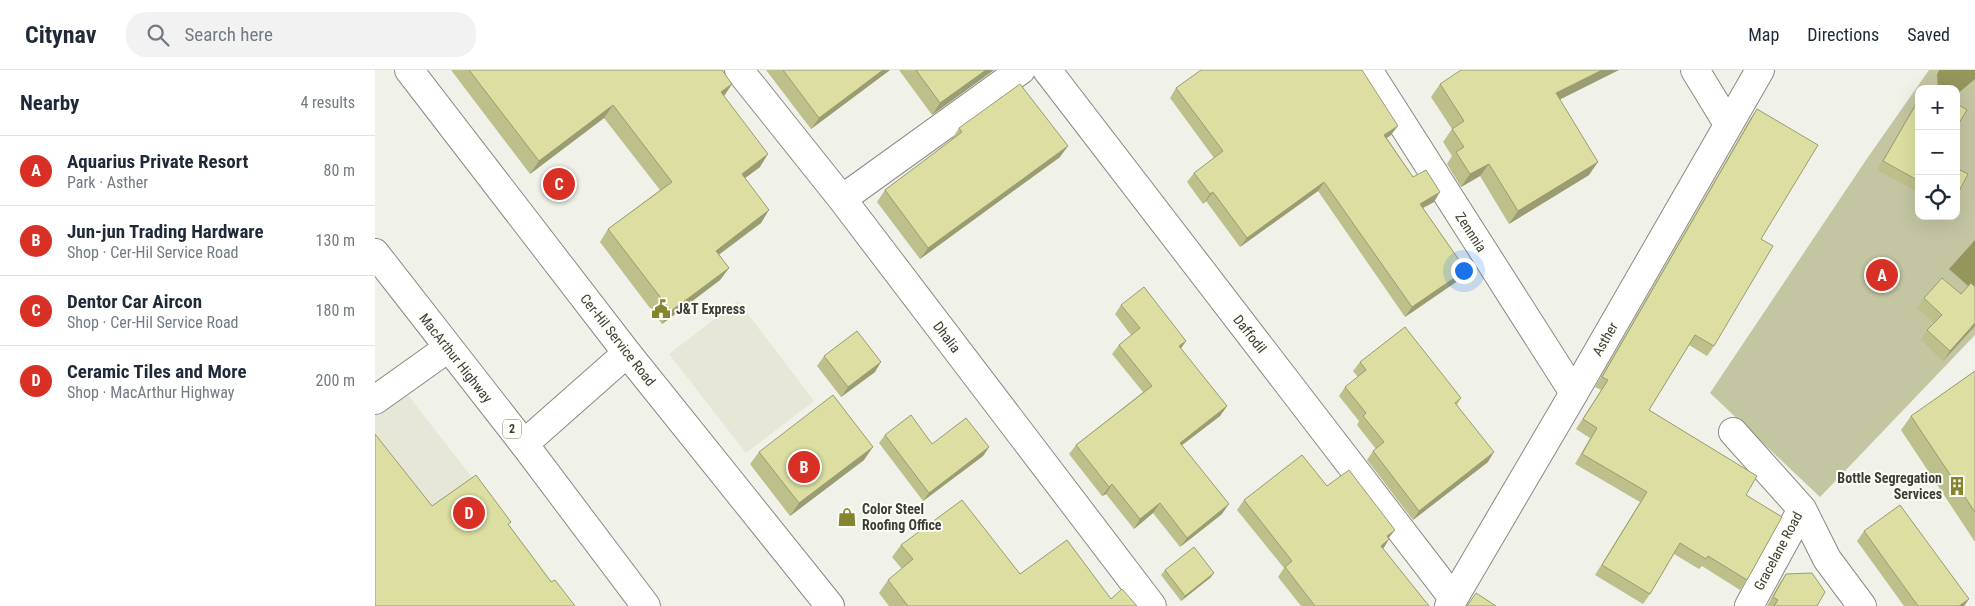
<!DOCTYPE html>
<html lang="en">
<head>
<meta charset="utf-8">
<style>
  body { margin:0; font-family:"Roboto Condensed",sans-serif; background:#f2f2f3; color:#1f2937 }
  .controls { position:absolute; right:15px; top:15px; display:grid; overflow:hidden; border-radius:10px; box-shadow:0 5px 20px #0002 }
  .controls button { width:45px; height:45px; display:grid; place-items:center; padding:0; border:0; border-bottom:1px solid #e0e1e3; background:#fff; color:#1f2937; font:25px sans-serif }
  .you { position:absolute; left:1088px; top:200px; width:18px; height:18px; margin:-12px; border:4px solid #fff; border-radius:50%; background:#1a73e8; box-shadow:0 0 0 8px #1a73e833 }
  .badge { display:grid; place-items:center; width:32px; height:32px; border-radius:50%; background:#d93025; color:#fff; font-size:16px; font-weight:700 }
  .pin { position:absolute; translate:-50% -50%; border:2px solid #fff; box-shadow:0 1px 5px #0006 }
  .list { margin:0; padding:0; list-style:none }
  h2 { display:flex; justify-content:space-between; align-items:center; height:65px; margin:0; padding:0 20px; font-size:21px }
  h2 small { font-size:16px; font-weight:400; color:#747a83 }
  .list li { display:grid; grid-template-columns:32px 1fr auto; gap:15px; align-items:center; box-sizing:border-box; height:70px; padding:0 20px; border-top:1px solid #e0e1e3 }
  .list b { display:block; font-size:19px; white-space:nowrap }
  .list p { margin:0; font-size:16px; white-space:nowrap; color:#747a83 }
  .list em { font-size:16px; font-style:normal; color:#747a83 }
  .icon { flex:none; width:28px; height:28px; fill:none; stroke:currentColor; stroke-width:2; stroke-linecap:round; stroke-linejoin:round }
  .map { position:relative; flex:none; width:1600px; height:536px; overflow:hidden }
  header { display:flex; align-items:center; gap:30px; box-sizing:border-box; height:70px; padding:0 25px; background:#fff; border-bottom:1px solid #e0e1e3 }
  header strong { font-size:24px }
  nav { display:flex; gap:28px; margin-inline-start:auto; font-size:18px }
  .search { width:350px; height:45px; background:#f2f2f3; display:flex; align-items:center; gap:12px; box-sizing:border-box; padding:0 18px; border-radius:20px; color:#747a83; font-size:19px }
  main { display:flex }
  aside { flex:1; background:#fff }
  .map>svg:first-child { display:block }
  .built { fill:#e6e7d7 }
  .green { fill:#c4c6a2; fill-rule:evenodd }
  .water { fill:#95965c }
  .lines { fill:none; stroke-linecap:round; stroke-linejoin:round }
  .minor-casing { stroke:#8a8a84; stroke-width:30 }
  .trunk-casing { stroke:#8a8a84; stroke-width:30 }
  .minor { stroke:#fff; stroke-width:28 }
  .trunk { stroke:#fff; stroke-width:28 }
  .wall { fill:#bdc08a }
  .shaded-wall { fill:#9a9c71 }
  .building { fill:#dcdfa1; stroke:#9a9c71 }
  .labels { text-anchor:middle; stroke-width:4; stroke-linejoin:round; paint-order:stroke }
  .shield { fill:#fefef7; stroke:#767672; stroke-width:1 }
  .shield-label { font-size:12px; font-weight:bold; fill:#3c3c39 }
  .street-label { font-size:14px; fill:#3c3c39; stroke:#fefef7 }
  .poi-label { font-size:14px; font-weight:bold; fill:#3c3c39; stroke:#fefef7; text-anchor:start }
</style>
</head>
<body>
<header>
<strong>Citynav</strong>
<div class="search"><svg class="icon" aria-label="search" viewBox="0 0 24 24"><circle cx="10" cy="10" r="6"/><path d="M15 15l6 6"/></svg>Search here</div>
<nav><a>Map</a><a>Directions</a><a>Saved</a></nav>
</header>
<main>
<aside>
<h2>Nearby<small>4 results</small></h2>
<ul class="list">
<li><span class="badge">A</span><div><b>Aquarius Private Resort</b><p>Park · Asther</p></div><em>80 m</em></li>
<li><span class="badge">B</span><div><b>Jun-jun Trading Hardware</b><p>Shop · Cer-Hil Service Road</p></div><em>130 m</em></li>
<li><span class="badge">C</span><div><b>Dentor Car Aircon</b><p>Shop · Cer-Hil Service Road</p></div><em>180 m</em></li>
<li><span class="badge">D</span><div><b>Ceramic Tiles and More</b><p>Shop · MacArthur Highway</p></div><em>200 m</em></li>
</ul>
</aside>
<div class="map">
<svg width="1600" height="536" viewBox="0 0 1600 536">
  <rect width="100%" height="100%" fill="#f0f1e9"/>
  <path class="built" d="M363,231l76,100 -68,52 -77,-99z
    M29,320l168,216h-197v-194z"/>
  <path class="green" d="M1554,0h46v265l-155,162 -110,-104 156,-233zM1544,19h37v127h-37z"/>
  <path class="water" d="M1564,0h36v9l-19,16v-6l-18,-1 -1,-13z
    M1600,170v52l-26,-23z"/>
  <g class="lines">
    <g class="minor-casing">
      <path id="minor" d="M34,0l218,283 203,253
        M364,0l103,129 310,407
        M672,0l406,528
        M993,0l206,323
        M1320,0l33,54
        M467,129l179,-129
        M0,330l73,-52
        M1358,362l69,77 25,50 35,47
        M149,374l103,-91
        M1074,536l125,-213 186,-323
        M1374,536l53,-97"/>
    </g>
    <g class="trunk-casing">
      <path id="trunk" d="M0,183l149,191 122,162"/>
    </g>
    <use href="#minor" class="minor"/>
    <use href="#trunk" class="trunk"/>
  </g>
  <path class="wall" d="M76,0h271l10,14 -8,12 36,71 -15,11 16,45 -42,32 10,13 -9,12 -58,44 -62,-82 8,-13 52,-39 -56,-72 -74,56z
    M391,0h124l-79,59z
    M524,0h95l-62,45z
    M1065,14l120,15 29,76 -80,49 -29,-48 -19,11 -14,-23 5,-8 -9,-14 9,-13 -21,-32z
    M801,18l215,47 -4,3 26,39 21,25 -11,6 43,62 -7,10 -54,37 -87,-126 -78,56 -34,-46 -3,3 -16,-22 7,-9 20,-15 -44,-60z
    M1544,27v96l-42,-23z
    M1382,39l4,130 -47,107 -7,10 -18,-11 -40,65 97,85 1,85 -7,10 -38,-24 -3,3 -25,-15 -24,40 -7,10 -48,-29 45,-73 -65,-38 15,-26 -14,-9 25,-39 -6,-3 155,-268z
    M584,58l101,29 -140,102 -43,-57 8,-12 66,-50z
    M1600,217v39l-32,35 -22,-21 6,-10 7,-7 -17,-15 7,-10 37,-4z
    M746,235l60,44 46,57 -7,10 -38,29 40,69 -42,33 -27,-34 -19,16 -28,-35 -4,2 -33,-42 7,-9 67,-53 -31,-38 7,-9 12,-10 -16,-21z
    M449,286l51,16 -34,25 -24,-31z
    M985,292l101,36 -4,7 31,57 -75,58 -46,-60 6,-9 3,-2 -19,-24 2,-4 -20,-25 6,-9 13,-10 -5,-6z
    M1600,301v171l-74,-112 10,-14z
    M510,365l47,9 57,3 -6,9 -60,45 -44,-58z
    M384,382l105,8 -74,56 -40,-52z
    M952,416l62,53 -6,10 46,57h-128l-23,-29 6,-9 -47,-58 7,-10z
    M1489,461l100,75h-60l-47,-65z
    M526,475l119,29 117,32h-248l-10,-13 9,-13 14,-11 -10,-12z
    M790,500l49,3 -4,5 -29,23 -20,-26z
    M1411,504l31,32h-50l12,-22z"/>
  <path class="shaded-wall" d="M508,0h7l-79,59 8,-11z
    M611,0h8l-62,45 8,-12z
    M1227,0h17l-72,36 9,-13z
    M357,14l-8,12 -3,-4z
    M238,35l-9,13 -74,56 9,-13z
    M1023,56l-7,9 -14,9 7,-9z
    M693,76l-8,11 -140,102 8,-11z
    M393,84l-8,13 -27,20 9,-13z
    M1223,92l-9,13 -80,49 9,-13z
    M1114,94l-9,12 -19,11 9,-13z
    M949,112l-6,9 -78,56 7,-9z
    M838,122l-7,9 -3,3 7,-10z
    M1065,122l-6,10 -21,11 7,-9z
    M394,140l-8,13 -54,40 9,-12z
    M354,198l-9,12 -58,44 9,-13z
    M1091,200l-7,10 -54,37 7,-10z
    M1600,253v3l-32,35 7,-10z
    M811,271l-6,9 -1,-4z
    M506,292l-6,10 -34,25 7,-10z
    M852,336l-7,10 -47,36 7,-9z
    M498,377l-9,13 -74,56 9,-13z
    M614,377l-6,9 -60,45 6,-8z
    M1119,382l-6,10 -75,58 6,-9z
    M737,414l-6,10 -4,2 7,-9z
    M785,433l-7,10 -19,16 6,-10z
    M854,434l-7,10 -42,33 7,-9z
    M1020,460l-7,9 -1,-3z
    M1014,469l-6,10 -2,-3z
    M839,503l-4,5 -29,23 4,-5z
    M1594,529l-5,7h-5z"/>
  <path class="building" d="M94,0h253l10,14 -11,8 47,62 -26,20 27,36 -53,41 13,17 -58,43 -63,-82 64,-47 -59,-77 -74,56z
    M408,0h100l-64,48z
    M541,0h70l-46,33z
    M826,0h161l36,56 -14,9 29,42 13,-7 14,22 -20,12 46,66 -54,37 -88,-125 -77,56 -34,-46 -3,2 -16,-21 29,-22 -47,-63z
    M1086,0h141l-46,23 42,69 -80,49 -29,-47 -19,10 -14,-22 8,-5 -12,-18 12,-8 -24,-37z
    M645,14l48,62 -140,102 -43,-58 77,-58 -3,-4z
    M1551,16l5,3h-7z
    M1544,29v82l-36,-20z
    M1581,33l11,7 -11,18z
    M1382,39l61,36 -57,94 12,7 -59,100 -19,-11 -46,75 108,66 -11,19 36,22 -35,63 -39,-24 -2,3 -26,-16 -30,51 -48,-29 45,-73 -65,-38 15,-26 -14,-9 25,-39 -6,-3z
    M1581,98l12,6 -12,23z
    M1567,208l19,16 10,-11 4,4v36l-25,28 -23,-21 15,-15 -18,-17z
    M769,217l42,54 -7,5 48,60 -47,37 49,61 -42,34 -27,-35 -20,16 -28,-35 -3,3 -33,-42 76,-59 -33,-41 21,-17 -19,-23z
    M1030,257l56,71 -6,5 39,49 -75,59 -46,-60 11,-9 -21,-26 3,-3 -21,-26 21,-17 -6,-8z
    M482,261l24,31 -33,25 -24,-31z
    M1600,301v141l-64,-96z
    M458,325l40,52 -74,56 -40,-51z
    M536,345l21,29 34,-26 23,29 -60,46 -44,-58z
    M0,364l57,72 44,-31 35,47 -3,2 43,58 4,-2 20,26h-200z
    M927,385l25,31 22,-16 46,60 -8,6 2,3 -8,7 48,60h-114l-30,-39 7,-6 -48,-61z
    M587,430l58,74 47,-34 44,59 11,-10 15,17h-229l-20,-26 25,-21 -12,-14z
    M1525,435l69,94 -10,7h-41l-54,-75z
    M819,477l20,26 -29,23 -20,-26z
    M1437,503l13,19 -8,14h-43l4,-6 -5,-3 13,-23z
    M1101,523l20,13h-29z"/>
  <defs>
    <g id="civic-bare" transform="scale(1.5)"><path d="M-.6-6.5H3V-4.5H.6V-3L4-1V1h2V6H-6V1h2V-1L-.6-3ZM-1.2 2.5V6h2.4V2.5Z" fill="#84852e" stroke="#fefef7" stroke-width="2.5" paint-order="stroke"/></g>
    <g id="building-bare" transform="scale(1.5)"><path d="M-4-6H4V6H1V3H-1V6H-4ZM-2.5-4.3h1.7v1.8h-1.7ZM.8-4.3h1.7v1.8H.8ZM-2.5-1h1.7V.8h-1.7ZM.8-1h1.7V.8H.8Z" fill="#84852e" stroke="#fefef7" stroke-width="2.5" paint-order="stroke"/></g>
    <g id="shop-bare" transform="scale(1.5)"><path d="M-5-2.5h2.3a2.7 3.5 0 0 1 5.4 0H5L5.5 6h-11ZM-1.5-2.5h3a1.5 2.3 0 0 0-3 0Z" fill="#84852e" stroke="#fefef7" stroke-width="2.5" paint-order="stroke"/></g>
  </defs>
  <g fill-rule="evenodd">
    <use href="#civic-bare" x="286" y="239"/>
    <use href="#building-bare" x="1582" y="416"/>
    <use href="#shop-bare" x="472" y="447"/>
  </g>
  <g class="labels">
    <rect class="shield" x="128" y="349.5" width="18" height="19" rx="4"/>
    <g class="shield-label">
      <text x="137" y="363">2</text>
    </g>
    <g class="street-label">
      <text transform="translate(1096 162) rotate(57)" y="5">Zennnia</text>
      <text transform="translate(875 264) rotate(52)" y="5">Daffodil</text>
      <text transform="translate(572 267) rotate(53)" y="5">Dhalia</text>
      <text transform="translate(1230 269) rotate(-60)" y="5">Asther</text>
      <text transform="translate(243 270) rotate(52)" y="5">Cer-Hil Service Road</text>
      <text transform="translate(81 288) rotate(52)" y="5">MacArthur Highway</text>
      <text transform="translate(1403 481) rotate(-62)" y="5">Gracelane Road</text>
    </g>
    <g class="poi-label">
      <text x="301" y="244">J&amp;T Express</text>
      <text x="1567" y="413" text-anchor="end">Bottle Segregation<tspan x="1567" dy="16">Services</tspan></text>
      <text x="487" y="444">Color Steel<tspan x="487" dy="16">Roofing Office</tspan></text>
    </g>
  </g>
</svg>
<div class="controls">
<button>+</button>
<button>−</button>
<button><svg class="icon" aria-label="locate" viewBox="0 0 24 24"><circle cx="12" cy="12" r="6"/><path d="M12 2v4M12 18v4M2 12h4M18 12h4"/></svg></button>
</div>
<div class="you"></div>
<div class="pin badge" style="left:1507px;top:205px">A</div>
<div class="pin badge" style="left:429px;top:397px">B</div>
<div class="pin badge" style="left:184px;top:114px">C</div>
<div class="pin badge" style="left:94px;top:443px">D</div>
</div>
</main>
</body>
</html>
